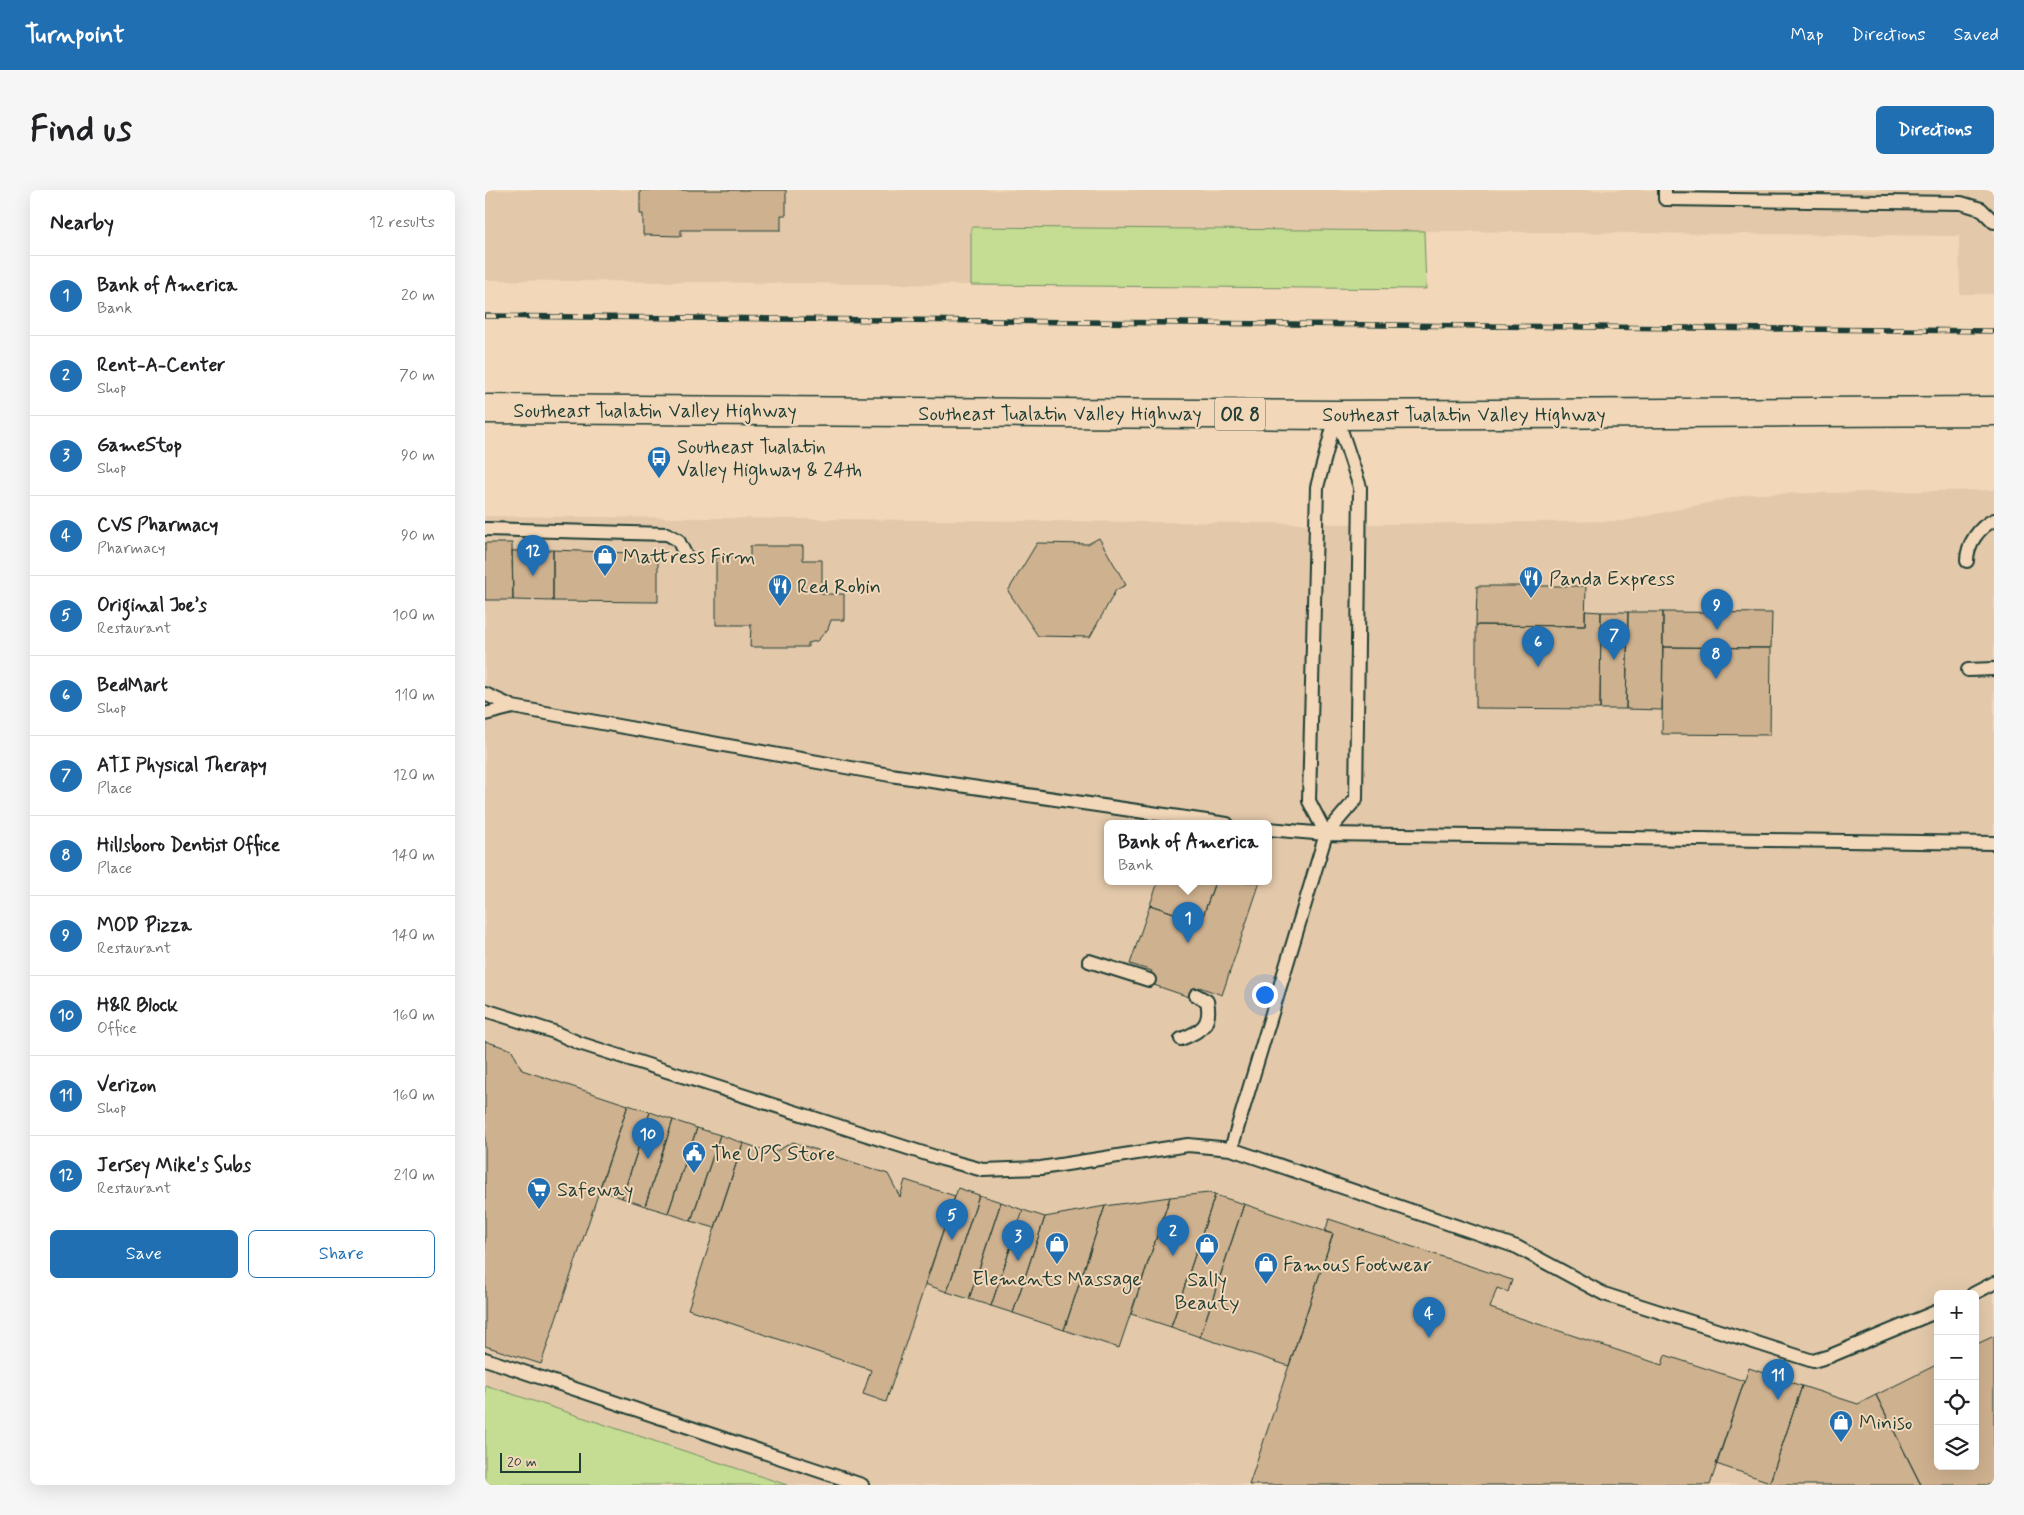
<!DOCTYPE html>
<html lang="en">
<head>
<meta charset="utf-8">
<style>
  body { margin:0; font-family:Mynerve,sans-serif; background:#f6f6f6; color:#202124 }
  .controls { position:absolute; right:15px; bottom:15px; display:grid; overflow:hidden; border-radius:8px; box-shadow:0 5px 20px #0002 }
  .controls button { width:45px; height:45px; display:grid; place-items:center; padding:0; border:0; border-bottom:1px solid #e0e0e0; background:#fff; color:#202124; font:25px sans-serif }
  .scale { position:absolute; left:15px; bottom:12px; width:81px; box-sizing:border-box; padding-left:5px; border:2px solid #1f3d34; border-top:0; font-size:14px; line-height:18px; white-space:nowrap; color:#1f3d34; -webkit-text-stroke:4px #f2d8b9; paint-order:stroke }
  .you { position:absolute; left:779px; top:804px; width:18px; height:18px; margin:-12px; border:4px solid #fff; border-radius:50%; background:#1a73e8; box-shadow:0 0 0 8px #1a73e833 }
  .badge { display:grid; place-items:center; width:32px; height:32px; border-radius:50%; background:#1f6fb2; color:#fff; font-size:16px; font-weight:700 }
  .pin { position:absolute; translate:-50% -41px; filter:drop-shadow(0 1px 2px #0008) }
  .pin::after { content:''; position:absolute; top:26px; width:18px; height:15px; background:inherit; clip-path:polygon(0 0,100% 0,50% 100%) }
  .popup { position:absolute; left:619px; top:630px; width:168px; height:65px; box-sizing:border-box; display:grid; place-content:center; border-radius:8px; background:#fff; filter:drop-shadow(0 1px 4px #0005); font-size:16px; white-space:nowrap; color:#757577 }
  .popup b { font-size:19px; color:#202124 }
  .popup::after { content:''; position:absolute; left:50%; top:100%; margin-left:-10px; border:10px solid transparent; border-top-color:#fff }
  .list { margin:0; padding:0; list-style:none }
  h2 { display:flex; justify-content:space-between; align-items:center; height:65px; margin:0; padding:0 20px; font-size:21px }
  h2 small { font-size:16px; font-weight:400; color:#757577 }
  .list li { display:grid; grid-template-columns:32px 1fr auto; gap:15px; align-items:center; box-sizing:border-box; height:80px; padding:0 20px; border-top:1px solid #e0e0e0 }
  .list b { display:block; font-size:19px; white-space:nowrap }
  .list p { margin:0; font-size:16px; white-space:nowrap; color:#757577 }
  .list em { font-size:16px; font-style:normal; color:#757577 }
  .actions { display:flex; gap:10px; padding:15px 20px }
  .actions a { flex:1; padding:11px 0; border:1px solid #1f6fb2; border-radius:8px; text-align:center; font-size:18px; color:#1f6fb2 }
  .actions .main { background:#1f6fb2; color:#fff }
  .icon { flex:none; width:28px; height:28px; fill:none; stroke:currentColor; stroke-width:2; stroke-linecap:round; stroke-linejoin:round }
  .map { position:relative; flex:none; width:1509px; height:1295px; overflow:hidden; border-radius:8px }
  header { display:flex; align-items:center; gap:30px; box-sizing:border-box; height:70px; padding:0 25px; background:#1f6fb2; color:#fff }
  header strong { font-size:24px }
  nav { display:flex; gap:28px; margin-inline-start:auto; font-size:18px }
  .intro { display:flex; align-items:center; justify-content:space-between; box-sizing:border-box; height:120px; padding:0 30px }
  h1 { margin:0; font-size:35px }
  .button { padding:12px 22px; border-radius:8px; background:#1f6fb2; color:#fff; font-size:18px; font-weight:700 }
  main { display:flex; gap:30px; padding:0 30px }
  aside { flex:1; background:#fff; border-radius:8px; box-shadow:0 5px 20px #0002 }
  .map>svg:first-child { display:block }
  .built { fill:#e3c9aa; fill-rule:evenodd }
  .green { fill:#c4dd93; stroke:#728d64 }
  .building { fill:#ceb18f; stroke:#1f3d34 }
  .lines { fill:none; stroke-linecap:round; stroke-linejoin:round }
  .lane-casing { stroke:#1f3d34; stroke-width:16 }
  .primary-casing { stroke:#1f3d34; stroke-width:31 }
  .lane { stroke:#f2d8b9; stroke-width:12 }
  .primary { stroke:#f2d8b9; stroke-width:28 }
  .rail-casing { stroke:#1f3d34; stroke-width:5.5 }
  .rail { stroke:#f2d8b9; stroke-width:4; stroke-dasharray:11; stroke-linecap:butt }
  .labels { text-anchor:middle; stroke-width:4; stroke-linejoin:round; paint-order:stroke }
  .shield { fill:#f2d8b9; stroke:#5e6c5c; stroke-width:1 }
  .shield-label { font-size:19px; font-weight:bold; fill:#1f3d34 }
  .street-label { font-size:20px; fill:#1f3d34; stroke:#f2d8b9 }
  .poi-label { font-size:20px; fill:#1f3d34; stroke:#f2d8b9; text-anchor:start }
</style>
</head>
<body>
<header>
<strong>Turnpoint</strong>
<nav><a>Map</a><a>Directions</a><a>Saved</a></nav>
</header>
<div class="intro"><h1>Find us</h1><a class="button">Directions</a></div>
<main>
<aside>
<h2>Nearby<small>12 results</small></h2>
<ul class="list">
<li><span class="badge">1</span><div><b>Bank of America</b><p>Bank</p></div><em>20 m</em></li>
<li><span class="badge">2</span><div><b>Rent-A-Center</b><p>Shop</p></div><em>70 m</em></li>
<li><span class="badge">3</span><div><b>GameStop</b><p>Shop</p></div><em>90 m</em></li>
<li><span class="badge">4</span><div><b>CVS Pharmacy</b><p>Pharmacy</p></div><em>90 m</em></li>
<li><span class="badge">5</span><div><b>Original Joe’s</b><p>Restaurant</p></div><em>100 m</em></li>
<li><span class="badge">6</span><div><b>BedMart</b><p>Shop</p></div><em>110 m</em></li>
<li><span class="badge">7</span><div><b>ATI Physical Therapy</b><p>Place</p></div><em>120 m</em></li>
<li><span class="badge">8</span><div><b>Hillsboro Dentist Office</b><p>Place</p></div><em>140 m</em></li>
<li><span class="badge">9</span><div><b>MOD Pizza</b><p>Restaurant</p></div><em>140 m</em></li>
<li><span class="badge">10</span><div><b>H&amp;R Block</b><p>Office</p></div><em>160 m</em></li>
<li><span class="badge">11</span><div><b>Verizon</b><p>Shop</p></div><em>160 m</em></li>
<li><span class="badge">12</span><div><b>Jersey Mike's Subs</b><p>Restaurant</p></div><em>210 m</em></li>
</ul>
<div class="actions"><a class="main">Save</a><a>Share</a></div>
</aside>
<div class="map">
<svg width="1509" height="1295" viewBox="0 0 1509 1295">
  <rect width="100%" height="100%" fill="#f2d8b9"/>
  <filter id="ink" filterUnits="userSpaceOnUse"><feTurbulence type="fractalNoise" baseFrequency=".02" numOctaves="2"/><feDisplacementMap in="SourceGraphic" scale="10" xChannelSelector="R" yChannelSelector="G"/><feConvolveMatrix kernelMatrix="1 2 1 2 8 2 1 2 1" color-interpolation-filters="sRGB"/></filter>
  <g filter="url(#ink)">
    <path class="built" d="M0,0h1509v104h-34l-1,-58 -535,-5 -452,-4 -1,58 -486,-5z
      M1509,300v995h-1377l-132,-44v-925l895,8 243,-3 127,-27zM623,634h160v58h-160zM1453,1104h37v172h-37z"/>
    <path class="green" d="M486,37l453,4 2,58 -455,-4z
      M0,1195l302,100h-302z"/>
    <path class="building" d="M155,0h146v25h-5v15h-100v6l-38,-1v-21h-3z
      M614,348l27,47 -10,5 -26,47 -52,-1 -30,-45 29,-48 51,1z
      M0,353h27l1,57h-28z
      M265,356h53v14h19v34h22v26h-13l-3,9 -11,12 -9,2v4h-58l1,-22h-35v-68h34z
      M68,360l105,4v48l-105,-1z
      M68,360v51l-40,-1 -1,-49z
      M992,396h109l-1,40 -109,-1z
      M1100,421l16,1 -1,97 -124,-1v-83l109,1z
      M1116,422h27l-2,97h-26z
      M1143,422h35l-1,98 -36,-1z
      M1178,422l109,1 -1,35 -108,-1z
      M1178,457l108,1 -1,87 -108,-1z
      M673,692h57l-14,40 -51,-17z
      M730,692h45l-38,113 -23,-8 -4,12 -47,-16 4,-12 -22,-7 20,-59 51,17z
      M0,851l27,9 10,20 106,35 -87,259 -56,-18z
      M143,915l22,7 -28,86 -23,-8z
      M165,922l23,8 -28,86 -23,-8z
      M188,930l24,8 -29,85 -23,-7z
      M212,938l23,7 -29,86 -23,-8z
      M235,945l23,8 -28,85 -24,-7z
      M308,952l95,32 12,23 5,-17 50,16 -69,206 -23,-8 8,-24 -183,-61 55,-166 30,10z
      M473,998l21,7 -32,97 -22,-8z
      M724,1003l6,2 -44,132 -40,-13 39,-117z
      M494,1005l22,7 -32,97 -22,-7z
      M730,1005l29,9 -44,133 -29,-10z
      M685,1007l-51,151 -55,-18 41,-124z
      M516,1012l22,8 -32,96 -22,-7z
      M759,1014l89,30 -44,132 -89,-29z
      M620,1016l-41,124 -51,-17 32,-96z
      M538,1020l22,7 -32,96 -22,-7z
      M844,1029l183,61 -4,12 -11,-4 -7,20 172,57 3,-10 79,26 -34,104h-461l84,-251 -8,-2z
      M1509,1146v149h-73l-45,-90 62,-31v102h37v-121z
      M1264,1178l53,18 -32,96 -54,-18z
      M1317,1196l56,18 18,-9 45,90h-152z"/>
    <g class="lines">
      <g class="lane-casing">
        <path id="lane" d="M1180,0v9l296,4 20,6 13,13
          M0,339l182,5 11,6 7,14
          M1482,371c0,-17 12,-34 27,-41
          M1483,480l26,-1
          M0,504l28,13 377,68 337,49
          M0,524l28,-7
          M783,639l58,5 668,9
          M841,644l-17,-33 8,-314 19,-71
          M604,771l60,19
          M0,820l69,22 25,11 363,116 41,11 58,-2 147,-23 43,4 286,98 87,47 209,67 17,-5 108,-45
          M696,849c21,-8 31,-15 26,-38l-11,-6
          M746,959l95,-315 30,-35 4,-312 -24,-72
          M1488,1104l21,-11
          M0,1169l377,126"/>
      </g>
      <g class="primary-casing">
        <path id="primary" d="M0,219l851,6 658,-4"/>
      </g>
      <use href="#lane" class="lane"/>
      <use href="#primary" class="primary"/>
      <g class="rail-casing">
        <path id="rail" d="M0,126l1509,15"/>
      </g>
      <use href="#rail" class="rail"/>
    </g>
  </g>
  <defs>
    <g id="bus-pin" transform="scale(1.25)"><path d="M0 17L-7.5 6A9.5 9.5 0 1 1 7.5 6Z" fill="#1f6fb2" stroke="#f2d8b9"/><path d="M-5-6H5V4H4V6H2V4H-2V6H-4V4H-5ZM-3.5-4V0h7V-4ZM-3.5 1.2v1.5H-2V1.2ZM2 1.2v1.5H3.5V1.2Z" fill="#fff"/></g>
    <g id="shop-pin" transform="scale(1.25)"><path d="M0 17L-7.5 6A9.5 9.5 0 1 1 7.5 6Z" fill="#1f6fb2" stroke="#f2d8b9"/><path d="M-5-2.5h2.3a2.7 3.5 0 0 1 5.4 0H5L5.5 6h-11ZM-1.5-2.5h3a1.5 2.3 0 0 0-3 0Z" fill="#fff"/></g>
    <g id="restaurant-pin" transform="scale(1.25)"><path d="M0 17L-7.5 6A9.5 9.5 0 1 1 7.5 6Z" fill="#1f6fb2" stroke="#f2d8b9"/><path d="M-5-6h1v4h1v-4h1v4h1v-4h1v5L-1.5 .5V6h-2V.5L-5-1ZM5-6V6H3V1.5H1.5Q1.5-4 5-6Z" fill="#fff"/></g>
    <g id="civic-pin" transform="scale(1.25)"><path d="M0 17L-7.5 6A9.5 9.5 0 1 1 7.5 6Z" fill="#1f6fb2" stroke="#f2d8b9"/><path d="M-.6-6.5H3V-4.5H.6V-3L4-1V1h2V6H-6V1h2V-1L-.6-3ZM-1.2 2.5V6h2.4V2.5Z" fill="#fff"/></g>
    <g id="supermarket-pin" transform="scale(1.25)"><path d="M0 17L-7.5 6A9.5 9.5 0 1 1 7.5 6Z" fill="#1f6fb2" stroke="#f2d8b9"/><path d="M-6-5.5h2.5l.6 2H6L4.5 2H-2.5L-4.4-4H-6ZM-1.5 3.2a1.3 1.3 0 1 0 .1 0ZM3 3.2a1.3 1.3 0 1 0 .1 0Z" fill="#fff"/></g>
  </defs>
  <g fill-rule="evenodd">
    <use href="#bus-pin" x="174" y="268"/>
    <use href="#shop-pin" x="120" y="366"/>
    <use href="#restaurant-pin" x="1046" y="388"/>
    <use href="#restaurant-pin" x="295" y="396"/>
    <use href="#civic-pin" x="209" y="963"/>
    <use href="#supermarket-pin" x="54" y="999"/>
    <use href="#shop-pin" x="572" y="1054"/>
    <use href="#shop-pin" x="722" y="1055"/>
    <use href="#shop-pin" x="781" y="1074"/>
    <use href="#shop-pin" x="1356" y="1232"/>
  </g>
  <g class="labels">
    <rect class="shield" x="730" y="207.5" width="50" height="33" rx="4"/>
    <g class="shield-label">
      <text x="755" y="231">OR 8</text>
    </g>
    <g class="street-label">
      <text x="170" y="227">Southeast Tualatin Valley Highway</text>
      <text x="575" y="230">Southeast Tualatin Valley Highway</text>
      <text x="979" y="231">Southeast Tualatin Valley Highway</text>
    </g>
    <g class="poi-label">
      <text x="192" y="263">Southeast Tualatin<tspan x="192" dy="23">Valley Highway &amp; 24th</tspan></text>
      <text x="138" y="373">Mattress Firm</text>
      <text x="1064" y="395">Panda Express</text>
      <text x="312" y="403">Red Robin</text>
      <text x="226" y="970">The UPS Store</text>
      <text x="72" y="1006">Safeway</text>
      <text x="798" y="1081">Famous Footwear</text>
      <text x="572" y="1095" text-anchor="middle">Elements Massage</text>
      <text x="722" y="1096" text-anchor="middle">Sally<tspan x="722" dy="23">Beauty</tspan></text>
      <text x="1374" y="1239">Miniso</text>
    </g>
  </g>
</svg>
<div class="controls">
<button>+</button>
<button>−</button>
<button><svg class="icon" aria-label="locate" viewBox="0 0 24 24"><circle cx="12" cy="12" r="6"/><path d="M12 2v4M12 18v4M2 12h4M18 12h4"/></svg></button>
<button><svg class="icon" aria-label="layers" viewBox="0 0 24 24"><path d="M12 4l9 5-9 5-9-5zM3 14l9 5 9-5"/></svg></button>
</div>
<div class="scale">20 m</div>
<div class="you"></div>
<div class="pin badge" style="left:703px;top:753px">1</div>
<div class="popup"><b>Bank of America</b>Bank</div>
<div class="pin badge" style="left:688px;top:1066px">2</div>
<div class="pin badge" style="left:533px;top:1071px">3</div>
<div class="pin badge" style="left:944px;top:1148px">4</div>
<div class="pin badge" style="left:467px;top:1050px">5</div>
<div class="pin badge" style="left:1053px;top:477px">6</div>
<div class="pin badge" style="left:1129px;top:470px">7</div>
<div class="pin badge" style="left:1231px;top:489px">8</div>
<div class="pin badge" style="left:1232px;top:440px">9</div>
<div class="pin badge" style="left:163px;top:969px">10</div>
<div class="pin badge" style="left:1293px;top:1210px">11</div>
<div class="pin badge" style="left:48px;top:386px">12</div>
</div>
</main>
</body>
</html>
